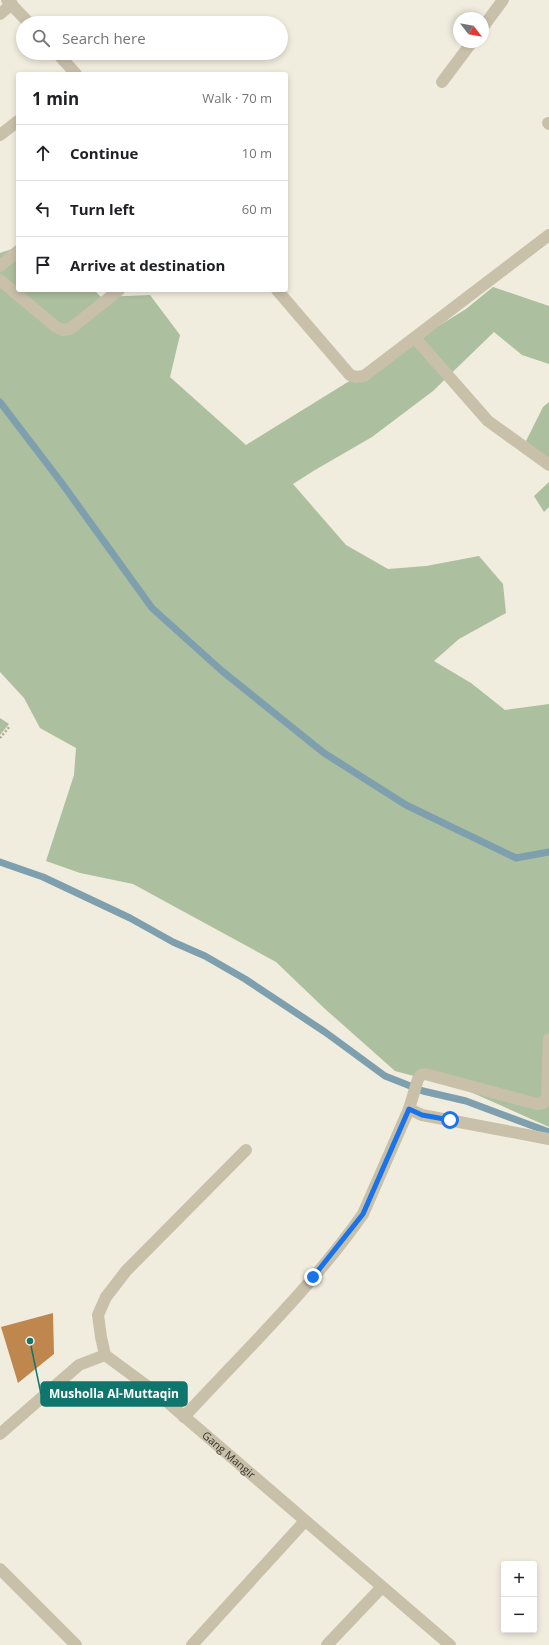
<!DOCTYPE html>
<html lang="en">
<head>
<meta charset="utf-8">
<style>
  body { margin:0; font-family:"Open Sans",sans-serif; background:#f2f2f2; color:#202124 }
  .controls { position:absolute; right:12px; bottom:12px; display:grid; overflow:hidden; border-radius:4px; box-shadow:0 2px 6px #0003 }
  .controls button { width:36px; height:36px; display:grid; place-items:center; padding:0; border:0; border-bottom:1px solid #e0e0e0; background:#fff; color:#202124; font:20px sans-serif }
  .compass { position:absolute; left:453px; top:12px; width:36px; height:36px; border-radius:50%; background:#fff; box-shadow:0 2px 6px #0003; rotate:121deg }
  .stop { position:absolute; width:12px; height:12px; margin:-9px; border:3px solid #1a73e8; border-radius:50%; background:#fff }
  .stop.end { background:#1a73e8; border-color:#fff; box-shadow:0 1px 4px #0008 }
  .list { margin:0; padding:0; list-style:none }
  h2 { display:flex; justify-content:space-between; align-items:center; height:52px; margin:0; padding:0 16px; font-size:17px }
  h2 small { font-size:13px; font-weight:400; color:#757577 }
  .list li { display:grid; grid-template-columns:26px 1fr auto; gap:12px; align-items:center; box-sizing:border-box; height:56px; padding:0 16px; border-top:1px solid #e0e0e0 }
  .list b { display:block; font-size:15px; white-space:nowrap }
  .list em { font-size:13px; font-style:normal; color:#757577 }
  .icon { flex:none; width:22px; height:22px; fill:none; stroke:currentColor; stroke-width:2; stroke-linecap:round; stroke-linejoin:round }
  .map { position:relative; flex:none; width:549px; height:1645px; overflow:hidden }
  .search { position:absolute; background:#fff; box-shadow:0 2px 6px #0003; left:16px; top:16px; width:272px; height:44px; display:flex; align-items:center; gap:10px; box-sizing:border-box; padding:0 14px; border-radius:22px; color:#757577; font-size:15px }
  .panel { position:absolute; background:#fff; box-shadow:0 2px 6px #0003; left:16px; top:72px; width:272px; height:220px; border-radius:4px }
  .map>svg:first-child { display:block }
  .green { fill:#acbf9e }
  .lines { fill:none; stroke-linecap:round; stroke-linejoin:round }
  .stream { stroke:#7e9fad; stroke-width:7 }
  .building { fill:#bf864e }
  .path { stroke:#b4aa94; stroke-width:2.5; stroke-dasharray:2 2; stroke-linecap:butt }
  .minor { stroke:#c9c0aa; stroke-width:12 }
  .route { stroke:#1a73e8; stroke-width:5 }
  .labels { text-anchor:middle; stroke-width:3; stroke-linejoin:round; paint-order:stroke }
  .street-label { font-size:11px; fill:#373129; stroke:#f9f6ea }
  .leader { fill:none; stroke:#0f766e; stroke-width:1.5 }
  .callout-dot { fill:#0f766e; stroke:#f9f6ea; stroke-width:1.5 }
  .callout { fill:#0f766e; stroke:#0f766e; stroke-width:1.5 }
  .callout-label { font-size:12px; text-anchor:middle; font-weight:bold; fill:#fff }
</style>
</head>
<body>
<div class="map">
<svg width="549" height="1645" viewBox="0 0 549 1645">
  <rect width="100%" height="100%" fill="#f1edde"/>
  <path class="green" d="M18,247v43h76l7,7 49,-2 30,40 -10,42 76,68 220,-136 27,-22 56,19v58l-27,-9 -28,-23 -61,59 -61,46 -57,33 -22,14 53,61 42,24 38,-3 53,-10 24,28 3,29 -47,26 -25,22 37,22 34,27 44,-6v423l-83,-37 -71,-19 -71,-63 -48,-46 -143,-78 -53,-11 -34,-12 28,-86 2,-27 -36,-20 -16,-30 -24,-26v-419z
    M549,402v59l-23,-20 17,-34z
    M549,482v25l-5,5 -10,-16z
    M0,718l9,6 -9,11z"/>
  <g class="lines">
    <path class="stream" d="M0,402l61,80 91,126 70,63 102,82 82,52 110,53 33,-6
      M0,862l43,15 87,41 43,24 32,14 40,23 80,53 60,44 38,15 43,10 83,31"/>
  </g>
  <path class="building" d="M53,1313l1,41 -36,29 -17,-56z"/>
  <g class="lines">
    <path class="path" d="M0,738l10,-12"/>
    <g class="minor">
      <path d="M7,0l22,23"/>
      <path d="M0,14l12,-10"/>
      <path d="M483,27l20,-27"/>
      <path d="M57,53l19,21"/>
      <path d="M442,82l30,-40"/>
      <path d="M548,123l1,1"/>
      <path d="M0,135l18,-14"/>
      <path d="M0,266l18,-15"/>
      <path d="M0,280l56,47 7,3 7,-1 49,-39"/>
      <path d="M277,290l73,85 6,2 8,-1 185,-141"/>
      <path d="M415,338l73,83 61,44"/>
      <path d="M409,1109l9,-30 3,-4 4,-1 112,30 6,-1 4,-5 2,-59"/>
      <path d="M105,1355l-4,-18 -3,-22 8,-18 20,-26 120,-121"/>
      <path d="M184,1417c61,-66 127,-129 179,-203l46,-105 13,6 127,24"/>
      <path id="s1" d="M0,1434l79,-69 26,-10 53,39 292,251"/>
      <path d="M0,1569l76,76"/>
      <path d="M192,1645l113,-124"/>
      <path d="M327,1645l55,-58"/>
    </g>
  </g>
  <g class="lines">
    <path class="route" d="M313,1277l50,-63 46,-105 13,6 28,5"/>
  </g>
  <g class="labels">
    <g class="street-label">
      <text dy="4" stroke="none"><textPath href="#s1" startOffset="292">Gang Mangir</textPath></text>
    </g>
  </g>
  <path class="leader" d="M30 1341L41 1394"/>
  <circle class="callout-dot" cx="30" cy="1341" r="4"/>
  <rect class="callout" x="41" y="1382" width="146" height="24" rx="4"/>
  <g class="callout-label">
    <text x="114" y="1398">Musholla Al-Muttaqin</text>
  </g>
</svg>
<div class="controls">
<button>+</button>
<button>−</button>
</div>
<svg class="compass" viewBox="-18 -18 36 36"><path d="M0-13l5 13h-10z" fill="#e53935"/><path d="M0 13l5-13h-10z" fill="#757577"/></svg>
<div class="stop" style="left:450px;top:1120px"></div>
<div class="stop end" style="left:313px;top:1277px"></div>
<div class="search"><svg class="icon" aria-label="search" viewBox="0 0 24 24"><circle cx="10" cy="10" r="6"/><path d="M15 15l6 6"/></svg>Search here</div>
<section class="panel">
<h2>1 min<small>Walk · 70 m</small></h2>
<ul class="list">
<li><svg class="icon" aria-label="ahead" viewBox="0 0 24 24"><path d="M12 20V5M6 11l6-6 6 6"/></svg><div><b>Continue</b></div><em>10 m</em></li>
<li><svg class="icon" aria-label="left" viewBox="0 0 24 24"><path d="M17 20v-9H6M10 6l-5 5 5 5"/></svg><div><b>Turn left</b></div><em>60 m</em></li>
<li><svg class="icon" aria-label="arrive" viewBox="0 0 24 24"><path d="M6 21V4h12l-3 4 3 4H6"/></svg><div><b>Arrive at destination</b></div></li>
</ul>
</section>
</div>
</body>
</html>
